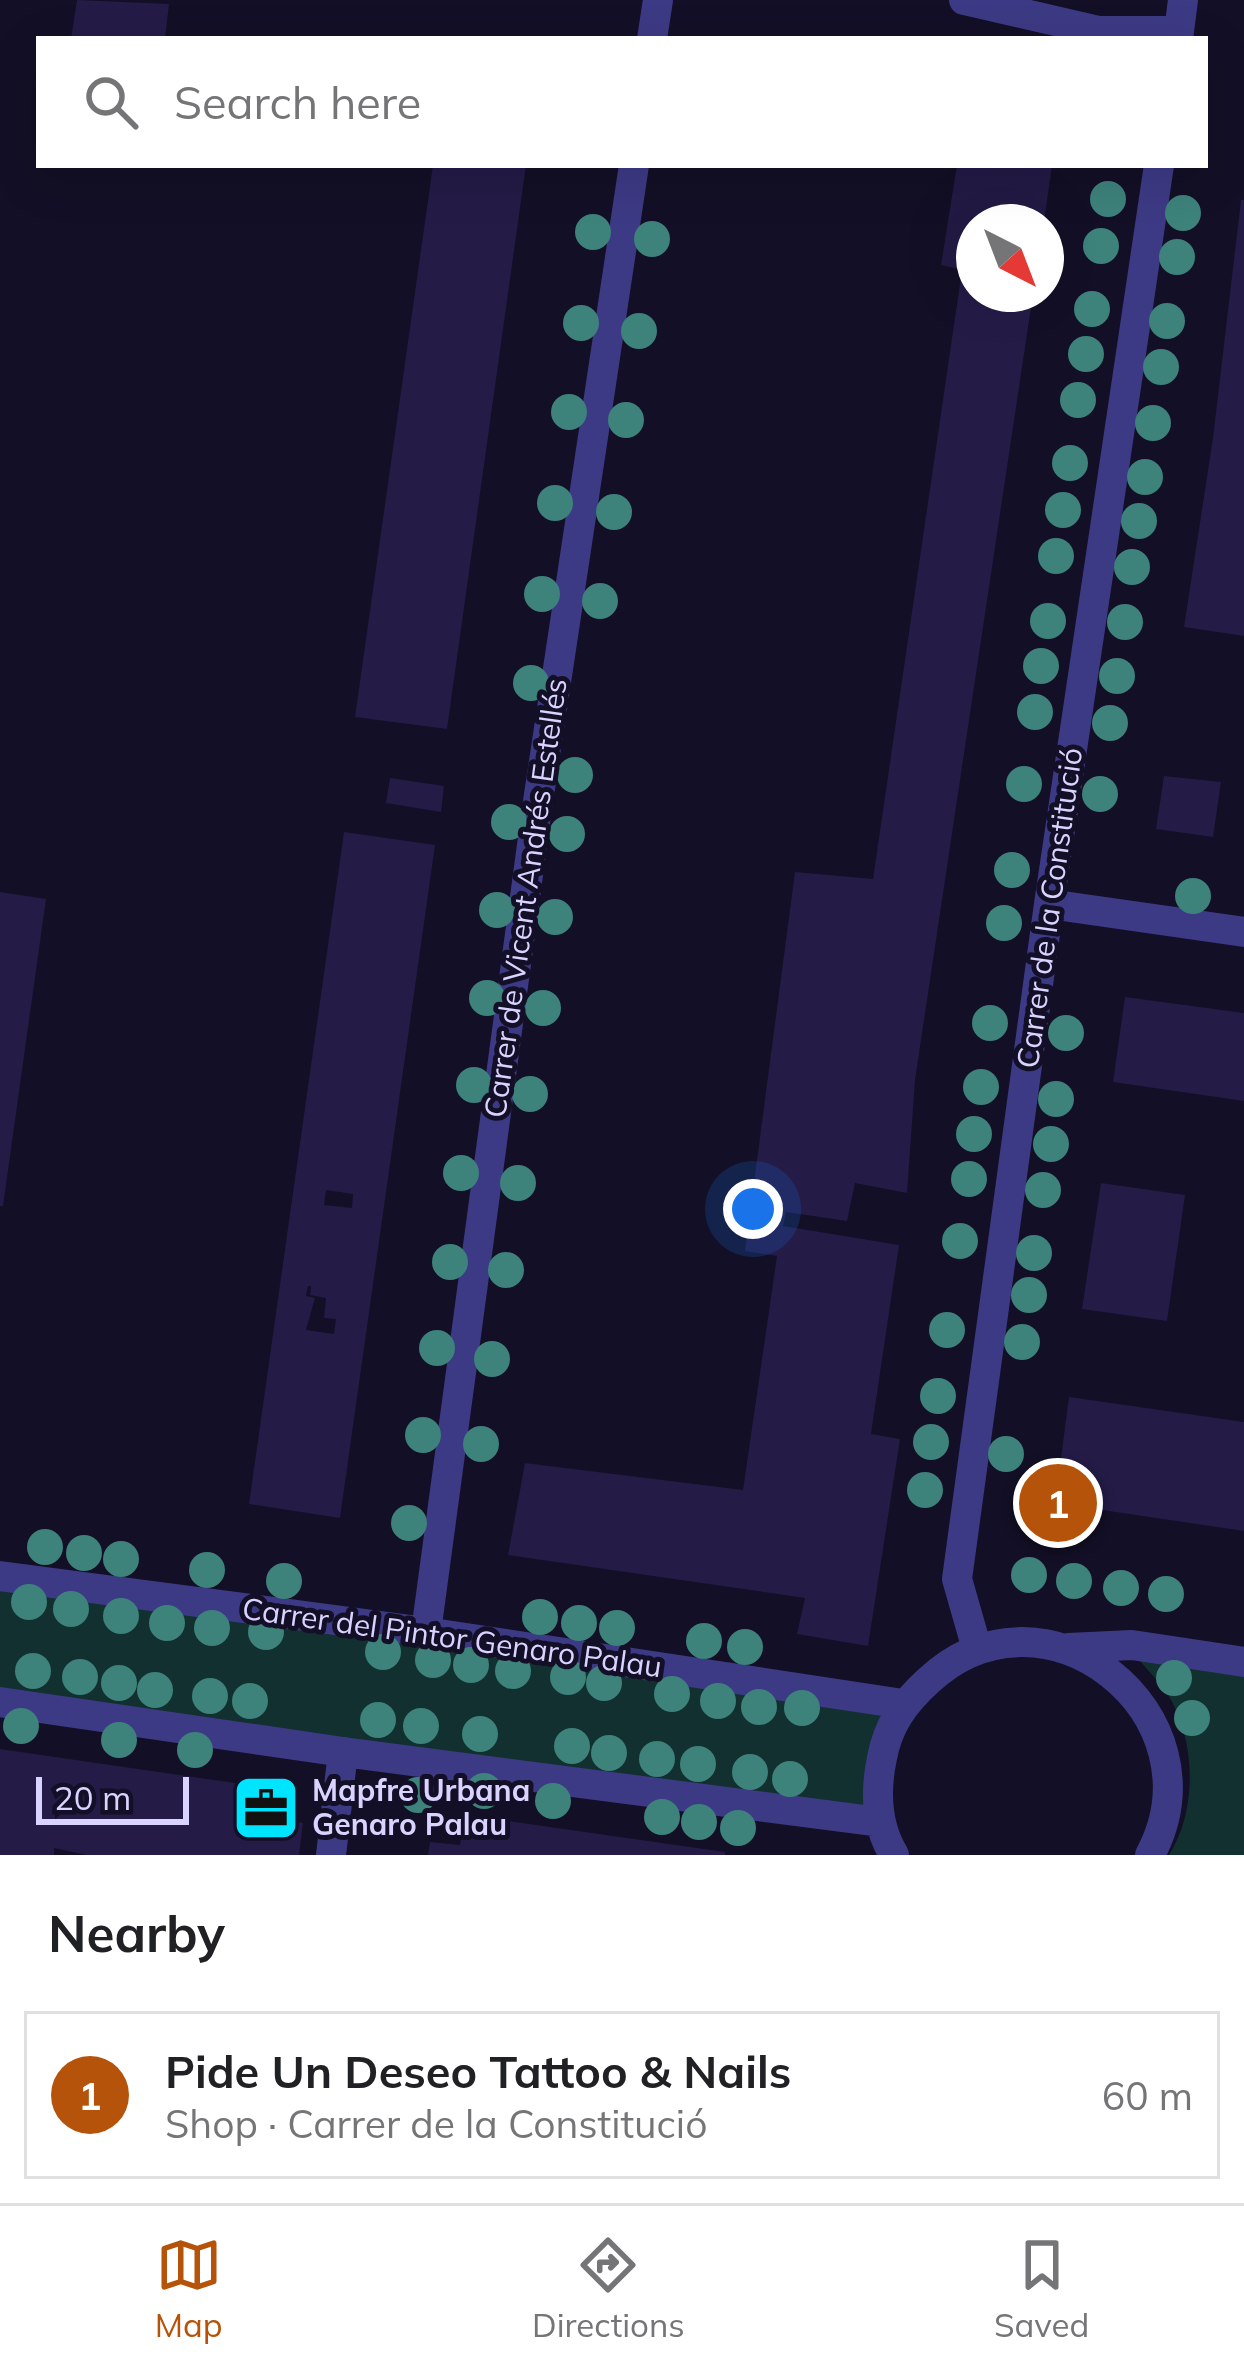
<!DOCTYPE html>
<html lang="en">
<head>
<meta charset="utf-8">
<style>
  body { margin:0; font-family:Mulish,sans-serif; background:#f6f6f6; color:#202124 }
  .compass { position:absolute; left:956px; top:204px; width:108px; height:108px; border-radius:50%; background:#fff; box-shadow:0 12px 48px #0002; rotate:138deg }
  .scale { position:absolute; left:36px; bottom:30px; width:153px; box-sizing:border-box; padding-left:12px; border:6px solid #d9d4ff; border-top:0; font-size:33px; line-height:42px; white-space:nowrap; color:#d9d4ff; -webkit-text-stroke:9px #130f26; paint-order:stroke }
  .you { position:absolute; left:753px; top:1209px; width:42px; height:42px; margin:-30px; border:9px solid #fff; border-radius:50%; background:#1a73e8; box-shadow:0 0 0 18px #1a73e833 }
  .badge { display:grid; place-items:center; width:78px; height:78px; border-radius:50%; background:#b45309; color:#fff; font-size:39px; font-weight:700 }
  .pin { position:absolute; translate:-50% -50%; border:6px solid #fff; box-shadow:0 3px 12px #0006 }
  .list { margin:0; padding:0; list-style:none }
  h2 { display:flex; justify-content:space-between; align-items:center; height:156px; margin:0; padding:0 48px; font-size:51px }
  h2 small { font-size:39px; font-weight:400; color:#757577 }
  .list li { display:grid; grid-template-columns:78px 1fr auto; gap:36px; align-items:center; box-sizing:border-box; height:168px; margin:0 24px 24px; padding:0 24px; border:3px solid #e0e0e0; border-radius:0px }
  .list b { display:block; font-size:45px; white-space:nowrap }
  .list p { margin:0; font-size:39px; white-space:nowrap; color:#757577 }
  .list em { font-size:39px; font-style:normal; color:#757577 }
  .icon { flex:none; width:66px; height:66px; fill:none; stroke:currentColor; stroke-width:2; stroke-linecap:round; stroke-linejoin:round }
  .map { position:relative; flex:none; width:1244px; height:1855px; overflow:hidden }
  .search { position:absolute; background:#fff; box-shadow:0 12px 48px #0002; left:36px; right:36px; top:36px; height:132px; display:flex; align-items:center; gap:30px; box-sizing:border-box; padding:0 42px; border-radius:0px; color:#757577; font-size:45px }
  .sheet { height:348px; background:#fff }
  nav { display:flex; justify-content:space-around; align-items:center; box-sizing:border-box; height:168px; border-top:3px solid #e0e0e0; background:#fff; font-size:33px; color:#757577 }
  nav a { display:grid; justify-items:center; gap:6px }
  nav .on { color:#b45309 }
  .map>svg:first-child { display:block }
  .green { fill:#12302f }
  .building { fill:#241b47; fill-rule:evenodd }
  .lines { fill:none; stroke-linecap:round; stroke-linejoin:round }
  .minor { stroke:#3d3a85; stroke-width:30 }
  .tree { fill:#3d827b }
  .labels { text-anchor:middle; stroke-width:10; stroke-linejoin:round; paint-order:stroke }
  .street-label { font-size:30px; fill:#d9d4ff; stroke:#130f26 }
  .poi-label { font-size:30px; font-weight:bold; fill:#d9d4ff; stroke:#130f26; text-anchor:start }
</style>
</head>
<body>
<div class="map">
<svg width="1244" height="1855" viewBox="0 0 1244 1855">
  <rect width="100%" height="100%" fill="#130f26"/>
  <path class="green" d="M0,1582l903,122 -23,118 -880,-124z
    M1137,1657l107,15v183h-75c29,-46 27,-116 -2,-162 -9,-13 -21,-24 -30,-36z"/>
  <path class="building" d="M77,0l92,4 -4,35h-94z
    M433,165h93l-79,564 -92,-12z
    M957,165h95l-8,57h-70v72h59l-118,786 -8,113 -52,-10 -8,38 -61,-9 -3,14 116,19 -28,189 29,5 -32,207 -71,-12 8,-36 -297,-43 17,-92 218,27 34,-234 -32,-5 50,-379 78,7 89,-609 -21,-5z
    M1241,200h3v436l-60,-9 29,-189z
    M1164,776l57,6 -8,55 -57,-8z
    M390,778l54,8 -3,26 -55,-9z
    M344,832l91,13 -95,673 -91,-14zM326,1190l27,4 -1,14 -28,-3zM308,1286h3l-1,9 16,3 -2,20 12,1 -2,15 -28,-4 9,-32 -9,-2z
    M0,892l46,7 -43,307h-3z
    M1125,997l119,16v88l-131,-19z
    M1101,1183l84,12 -18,126 -85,-12z
    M1069,1397l175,25v109l-189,-28z
    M0,1749l283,41 -5,29 25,4 -4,32h-212l-33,-7v7h-54z
    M465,1815l260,37v3h-297l2,-13 30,3z"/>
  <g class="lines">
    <path class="minor" d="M964,0l135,31h80
      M652,39l6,-39
      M1178,39l5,-39
      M1049,904l195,28
      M0,1576l426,56 477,72
      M426,1632l111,-824 97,-643
      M1068,1648l64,-3 112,17
      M977,1649l-20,-70 92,-675 110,-739
      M0,1702l343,50 537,70
      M331,1855l12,-103
      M894,1855c-18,-30 -19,-64 -12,-97 6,-33 22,-55 46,-77 117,-110 297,34 222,174"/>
  </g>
  <g class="tree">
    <circle cx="1108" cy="199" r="18"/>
    <circle cx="1183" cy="213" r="18"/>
    <circle cx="593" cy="232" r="18"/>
    <circle cx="652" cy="239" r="18"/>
    <circle cx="1101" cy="246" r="18"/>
    <circle cx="1177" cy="257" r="18"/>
    <circle cx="1092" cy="309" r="18"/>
    <circle cx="1167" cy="321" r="18"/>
    <circle cx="581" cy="323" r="18"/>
    <circle cx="639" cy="331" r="18"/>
    <circle cx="1086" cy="354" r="18"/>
    <circle cx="1161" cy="367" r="18"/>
    <circle cx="1078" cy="400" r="18"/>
    <circle cx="569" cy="412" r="18"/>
    <circle cx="626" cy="420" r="18"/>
    <circle cx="1153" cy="423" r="18"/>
    <circle cx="1070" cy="463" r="18"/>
    <circle cx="1145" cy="477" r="18"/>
    <circle cx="555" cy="503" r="18"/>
    <circle cx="1063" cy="510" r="18"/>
    <circle cx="614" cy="512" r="18"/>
    <circle cx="1139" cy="521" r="18"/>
    <circle cx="1056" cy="556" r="18"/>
    <circle cx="1132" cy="567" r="18"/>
    <circle cx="542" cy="594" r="18"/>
    <circle cx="600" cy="601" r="18"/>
    <circle cx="1048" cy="621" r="18"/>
    <circle cx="1125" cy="622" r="18"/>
    <circle cx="1041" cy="666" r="18"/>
    <circle cx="1117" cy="676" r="18"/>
    <circle cx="531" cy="683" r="18"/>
    <circle cx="1035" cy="712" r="18"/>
    <circle cx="1110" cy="723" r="18"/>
    <circle cx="575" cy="775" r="18"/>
    <circle cx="1024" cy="784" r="18"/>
    <circle cx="1100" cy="794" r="18"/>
    <circle cx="509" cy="822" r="18"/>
    <circle cx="567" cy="834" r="18"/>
    <circle cx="1012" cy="870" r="18"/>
    <circle cx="1193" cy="896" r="18"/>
    <circle cx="497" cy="910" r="18"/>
    <circle cx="555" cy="917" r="18"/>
    <circle cx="1004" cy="923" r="18"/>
    <circle cx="487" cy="998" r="18"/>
    <circle cx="543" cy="1008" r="18"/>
    <circle cx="990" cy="1023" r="18"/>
    <circle cx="1066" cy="1033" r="18"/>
    <circle cx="474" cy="1085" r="18"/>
    <circle cx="981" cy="1087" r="18"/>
    <circle cx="530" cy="1094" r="18"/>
    <circle cx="1056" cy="1099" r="18"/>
    <circle cx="974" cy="1134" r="18"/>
    <circle cx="1051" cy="1144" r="18"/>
    <circle cx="461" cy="1173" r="18"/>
    <circle cx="969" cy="1179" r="18"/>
    <circle cx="518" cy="1183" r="18"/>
    <circle cx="1043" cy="1190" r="18"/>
    <circle cx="960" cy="1241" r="18"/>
    <circle cx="1034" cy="1253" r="18"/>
    <circle cx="450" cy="1262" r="18"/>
    <circle cx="506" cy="1270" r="18"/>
    <circle cx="1029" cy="1295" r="18"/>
    <circle cx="947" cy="1330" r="18"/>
    <circle cx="1022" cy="1342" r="18"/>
    <circle cx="437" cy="1348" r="18"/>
    <circle cx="492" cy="1359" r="18"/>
    <circle cx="938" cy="1396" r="18"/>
    <circle cx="423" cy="1435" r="18"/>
    <circle cx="931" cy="1442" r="18"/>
    <circle cx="481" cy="1444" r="18"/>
    <circle cx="1006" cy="1454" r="18"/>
    <circle cx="925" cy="1490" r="18"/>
    <circle cx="409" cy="1523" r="18"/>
    <circle cx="45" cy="1547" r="18"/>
    <circle cx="84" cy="1553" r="18"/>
    <circle cx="121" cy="1559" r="18"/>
    <circle cx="207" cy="1570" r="18"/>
    <circle cx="1029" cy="1575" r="18"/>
    <circle cx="284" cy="1581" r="18"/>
    <circle cx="1074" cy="1581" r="18"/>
    <circle cx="1121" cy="1588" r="18"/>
    <circle cx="1166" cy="1594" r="18"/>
    <circle cx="29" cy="1602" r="18"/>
    <circle cx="71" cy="1609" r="18"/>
    <circle cx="121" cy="1616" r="18"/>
    <circle cx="540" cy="1617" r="18"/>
    <circle cx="167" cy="1623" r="18"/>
    <circle cx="579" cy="1623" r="18"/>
    <circle cx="212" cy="1628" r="18"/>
    <circle cx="617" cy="1628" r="18"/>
    <circle cx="266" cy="1632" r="18"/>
    <circle cx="704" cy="1641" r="18"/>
    <circle cx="745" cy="1647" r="18"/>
    <circle cx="383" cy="1652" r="18"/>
    <circle cx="433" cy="1660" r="18"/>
    <circle cx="471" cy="1665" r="18"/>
    <circle cx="33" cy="1671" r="18"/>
    <circle cx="513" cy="1671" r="18"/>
    <circle cx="80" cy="1677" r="18"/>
    <circle cx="568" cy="1677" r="18"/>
    <circle cx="1174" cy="1678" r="18"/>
    <circle cx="119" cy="1683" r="18"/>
    <circle cx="604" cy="1683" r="18"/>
    <circle cx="155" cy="1690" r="18"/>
    <circle cx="672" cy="1694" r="18"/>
    <circle cx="210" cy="1696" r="18"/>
    <circle cx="250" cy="1701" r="18"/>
    <circle cx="718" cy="1701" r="18"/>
    <circle cx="759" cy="1707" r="18"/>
    <circle cx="802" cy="1708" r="18"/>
    <circle cx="1192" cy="1718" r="18"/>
    <circle cx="378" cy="1720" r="18"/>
    <circle cx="21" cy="1726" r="18"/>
    <circle cx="421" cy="1726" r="18"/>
    <circle cx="480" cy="1734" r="18"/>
    <circle cx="119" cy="1740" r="18"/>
    <circle cx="572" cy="1746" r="18"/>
    <circle cx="195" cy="1750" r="18"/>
    <circle cx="609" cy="1753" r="18"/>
    <circle cx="657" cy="1759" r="18"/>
    <circle cx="698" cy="1764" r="18"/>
    <circle cx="750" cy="1772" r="18"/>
    <circle cx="790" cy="1779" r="18"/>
    <circle cx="484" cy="1791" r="18"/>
    <circle cx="418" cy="1795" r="18"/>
    <circle cx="553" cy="1801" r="18"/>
    <circle cx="662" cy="1817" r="18"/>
    <circle cx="699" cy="1822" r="18"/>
    <circle cx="738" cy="1828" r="18"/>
  </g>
  <defs>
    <g id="office-square" transform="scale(3.45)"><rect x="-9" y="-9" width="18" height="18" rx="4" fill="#00e5ff" stroke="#130f26"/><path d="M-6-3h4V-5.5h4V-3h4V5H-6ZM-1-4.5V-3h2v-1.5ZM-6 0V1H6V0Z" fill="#111"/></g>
  </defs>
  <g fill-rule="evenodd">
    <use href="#office-square" x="266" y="1808"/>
  </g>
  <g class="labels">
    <g class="street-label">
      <text transform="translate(526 898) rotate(-82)" y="10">Carrer de Vicent Andrés Estellés</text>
      <text transform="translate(1050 908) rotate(-82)" y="10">Carrer de la Constitució</text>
      <text transform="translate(452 1638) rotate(8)" y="10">Carrer del Pintor Genaro Palau</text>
    </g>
    <g class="poi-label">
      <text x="312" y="1801">Mapfre Urbana<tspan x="312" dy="34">Genaro Palau</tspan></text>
    </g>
  </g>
</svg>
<svg class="compass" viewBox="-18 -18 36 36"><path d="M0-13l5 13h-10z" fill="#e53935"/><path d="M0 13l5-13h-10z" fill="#757577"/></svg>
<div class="scale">20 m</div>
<div class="you"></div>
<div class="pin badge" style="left:1058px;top:1503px">1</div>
<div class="search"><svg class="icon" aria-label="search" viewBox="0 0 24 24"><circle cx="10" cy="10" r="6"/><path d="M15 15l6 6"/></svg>Search here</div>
</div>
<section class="sheet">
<h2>Nearby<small></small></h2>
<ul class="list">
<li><span class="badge">1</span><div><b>Pide Un Deseo Tattoo &amp; Nails</b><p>Shop · Carrer de la Constitució</p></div><em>60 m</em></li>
</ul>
</section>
<nav>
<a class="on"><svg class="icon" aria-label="map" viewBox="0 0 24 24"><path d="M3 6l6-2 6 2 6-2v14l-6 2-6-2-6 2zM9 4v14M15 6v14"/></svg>Map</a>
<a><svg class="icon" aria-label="directions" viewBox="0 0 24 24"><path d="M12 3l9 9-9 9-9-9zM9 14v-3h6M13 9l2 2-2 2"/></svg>Directions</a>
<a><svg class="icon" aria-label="saved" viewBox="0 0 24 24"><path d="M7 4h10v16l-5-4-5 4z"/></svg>Saved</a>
</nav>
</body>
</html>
